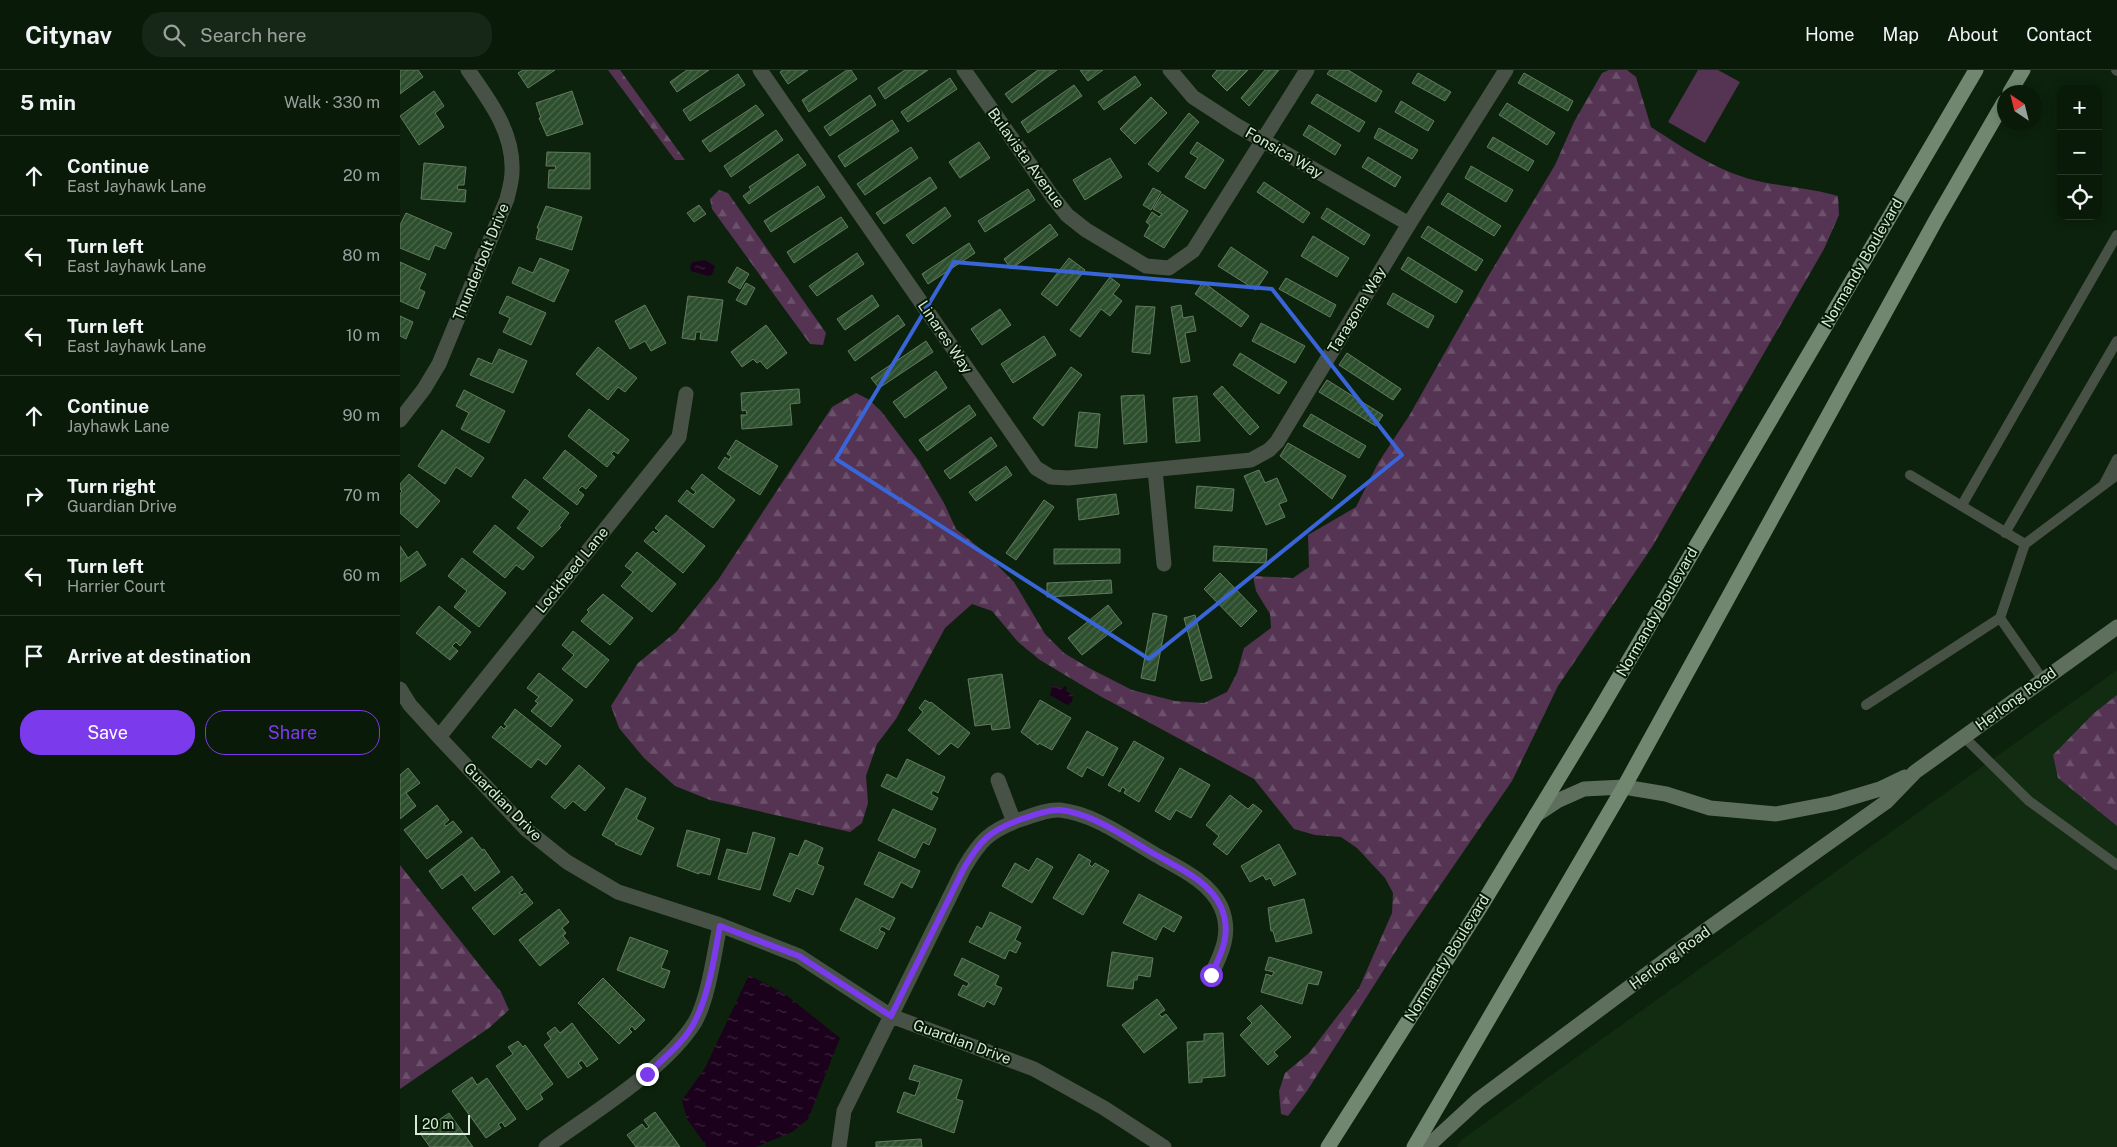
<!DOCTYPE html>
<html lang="en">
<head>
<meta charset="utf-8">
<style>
  body { margin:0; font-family:"Public Sans",sans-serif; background:#172717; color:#f1f3f6 }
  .controls { position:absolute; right:15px; top:15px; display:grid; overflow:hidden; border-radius:10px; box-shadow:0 2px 12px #0003 }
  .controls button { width:45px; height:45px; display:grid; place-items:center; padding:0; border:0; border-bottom:1px solid #29382a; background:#091a09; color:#f1f3f6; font:25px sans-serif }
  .compass { position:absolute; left:1597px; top:15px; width:45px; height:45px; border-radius:50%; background:#091a09; box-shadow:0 2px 12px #0003; rotate:325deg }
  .scale { position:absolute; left:15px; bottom:12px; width:55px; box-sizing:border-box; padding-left:5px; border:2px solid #dae8d9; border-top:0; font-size:14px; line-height:18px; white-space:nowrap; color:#dae8d9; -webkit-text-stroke:4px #041904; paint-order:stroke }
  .stop { position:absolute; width:15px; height:15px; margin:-11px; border:4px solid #7c3aed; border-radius:50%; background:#fff }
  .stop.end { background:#7c3aed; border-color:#fff; box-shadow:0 1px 5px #0008 }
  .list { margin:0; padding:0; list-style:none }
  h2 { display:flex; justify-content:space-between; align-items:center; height:65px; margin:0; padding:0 20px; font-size:21px }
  h2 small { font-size:16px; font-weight:400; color:#99a19c }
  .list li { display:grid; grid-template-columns:32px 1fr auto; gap:15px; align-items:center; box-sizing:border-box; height:80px; padding:0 20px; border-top:1px solid #29382a }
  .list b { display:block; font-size:19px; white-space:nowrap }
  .list p { margin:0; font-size:16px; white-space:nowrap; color:#99a19c }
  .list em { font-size:16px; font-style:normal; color:#99a19c }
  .actions { display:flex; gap:10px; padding:15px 20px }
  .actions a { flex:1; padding:11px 0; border:1px solid #7c3aed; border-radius:20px; text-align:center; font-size:18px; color:#7c3aed }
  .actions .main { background:#7c3aed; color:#fff }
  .icon { flex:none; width:28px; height:28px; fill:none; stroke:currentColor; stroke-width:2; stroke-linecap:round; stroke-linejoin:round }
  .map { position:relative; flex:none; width:1717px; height:1077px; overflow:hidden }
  header { display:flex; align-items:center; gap:30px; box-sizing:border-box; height:70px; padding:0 25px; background:#091a09; border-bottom:1px solid #29382a }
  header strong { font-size:24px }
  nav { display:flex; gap:28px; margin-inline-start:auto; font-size:18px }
  .search { width:350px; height:45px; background:#172717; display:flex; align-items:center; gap:12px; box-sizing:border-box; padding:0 18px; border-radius:20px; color:#99a19c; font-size:19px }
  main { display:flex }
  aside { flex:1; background:#091a09 }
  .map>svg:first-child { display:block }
  .built { fill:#112c11 }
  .grass { fill:#543353 }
  .forest { fill:url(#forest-firs) }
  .water { fill:url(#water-ripples) }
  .building { fill:url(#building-hatch); stroke:#627b61 }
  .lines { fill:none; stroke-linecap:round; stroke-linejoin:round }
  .lane { stroke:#475146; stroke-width:10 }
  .street { stroke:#475146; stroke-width:15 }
  .secondary { stroke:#5f6f5e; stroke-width:15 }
  .primary { stroke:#718770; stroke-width:15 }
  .route { stroke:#7c3aed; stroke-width:6 }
  .marked { fill:none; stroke:#3965d8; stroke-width:4; stroke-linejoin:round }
  .labels { text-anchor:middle; stroke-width:4; stroke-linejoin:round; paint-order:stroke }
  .street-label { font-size:15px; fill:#dae8d9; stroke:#041904 }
</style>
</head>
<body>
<header>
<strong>Citynav</strong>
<div class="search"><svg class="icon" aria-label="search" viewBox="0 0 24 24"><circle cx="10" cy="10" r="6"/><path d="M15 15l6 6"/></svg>Search here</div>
<nav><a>Home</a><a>Map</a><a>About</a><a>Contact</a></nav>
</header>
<main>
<aside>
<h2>5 min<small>Walk · 330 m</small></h2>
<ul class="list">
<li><svg class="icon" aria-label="ahead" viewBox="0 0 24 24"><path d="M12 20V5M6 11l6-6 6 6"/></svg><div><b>Continue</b><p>East Jayhawk Lane</p></div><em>20 m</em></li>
<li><svg class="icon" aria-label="left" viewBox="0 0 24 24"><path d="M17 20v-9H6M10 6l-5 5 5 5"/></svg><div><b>Turn left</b><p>East Jayhawk Lane</p></div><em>80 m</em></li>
<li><svg class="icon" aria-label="left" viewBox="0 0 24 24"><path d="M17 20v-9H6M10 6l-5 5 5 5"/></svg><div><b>Turn left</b><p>East Jayhawk Lane</p></div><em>10 m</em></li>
<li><svg class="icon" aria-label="ahead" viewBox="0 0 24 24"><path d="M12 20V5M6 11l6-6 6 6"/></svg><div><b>Continue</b><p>Jayhawk Lane</p></div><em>90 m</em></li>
<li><svg class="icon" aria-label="right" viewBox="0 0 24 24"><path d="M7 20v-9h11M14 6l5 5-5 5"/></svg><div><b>Turn right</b><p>Guardian Drive</p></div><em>70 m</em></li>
<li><svg class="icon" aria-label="left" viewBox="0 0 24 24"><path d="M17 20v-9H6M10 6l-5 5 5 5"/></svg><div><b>Turn left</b><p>Harrier Court</p></div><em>60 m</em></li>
<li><svg class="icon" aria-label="arrive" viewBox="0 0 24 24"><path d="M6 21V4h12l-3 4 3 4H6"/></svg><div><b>Arrive at destination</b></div></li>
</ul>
<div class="actions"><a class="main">Save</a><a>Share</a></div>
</aside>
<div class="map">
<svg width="1717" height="1077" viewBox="0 0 1717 1077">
  <defs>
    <pattern id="forest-firs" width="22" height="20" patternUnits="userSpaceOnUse" patternTransform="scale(1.25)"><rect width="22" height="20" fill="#543353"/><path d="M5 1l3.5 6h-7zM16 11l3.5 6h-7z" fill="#6c516b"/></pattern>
    <pattern id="water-ripples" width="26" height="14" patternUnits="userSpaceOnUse" patternTransform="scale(1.25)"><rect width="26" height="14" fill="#1b011b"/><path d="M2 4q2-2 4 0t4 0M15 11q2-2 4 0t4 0" fill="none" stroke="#3c263c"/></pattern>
    <pattern id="building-hatch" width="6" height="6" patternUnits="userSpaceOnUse" patternTransform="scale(1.25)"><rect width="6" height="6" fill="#2d4f2d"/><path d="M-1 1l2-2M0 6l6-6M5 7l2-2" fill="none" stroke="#4b684b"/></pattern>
  </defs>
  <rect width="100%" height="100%" fill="#0c220c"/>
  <path class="built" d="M1717,600v477h-660l4,-7z"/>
  <path class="grass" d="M1298,0h20l22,12 -35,61 -37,-21z"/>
  <path class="forest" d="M208,0h12l65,90h-10z
    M1209,0h18l9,7 15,50c34,22 71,47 111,55 26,5 51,7 76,14l1,19 -15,34 -172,298 -94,139 -46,95 -108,157 -97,153 -19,25 -7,-2 -2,-23 6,-18 24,-20 50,-65 33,-75 1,-20 -8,-15 -28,-30 -16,-11 -26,-2 -21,-6 -40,-50 -154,-83 -60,-36 -22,-18 -26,-31 -20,-7 -27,24 -49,91 -19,25 -11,32 2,27 -6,20 -12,9 -140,-32 -35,-14 -31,-28 -25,-30 -8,-22 27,-43 38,-31 42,-52 114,-173 24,-14 12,6 13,12 38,50 25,42 12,26 26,21 32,32 31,52 19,19 25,15 43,22 43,11 29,2 23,-11 10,-19 7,-25 27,-20 -1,-14 -14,-23 -3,-15 40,2 16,-11 -1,-32 48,-28 22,-44 31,-47 77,-136 69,-115 19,-43 28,-49z
    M319,120l9,3 98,140 -3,12 -13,-1 -98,-135 -2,-10z
    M1717,625v131l-59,-48 -5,-23 41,-42z
    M0,795l101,127 8,18 -20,18 -89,61z"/>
  <path class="water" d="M305,190l10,6 -3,9 -4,1 -17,-5 -1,-4 2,-5z
    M655,615l7,3 5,-2 -1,5 7,4 -1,7 -5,3 -17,-10 2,-9z
    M349,905l36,19 55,44 -32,81 -16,13 -36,15h-49l-20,-28 -5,-19 23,-32z"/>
  <path class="building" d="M0,0h18l5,7 -23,17z
    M123,0h32l-27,18 -10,-15z
    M287,0h22l-32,22 -7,-10z
    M383,0h25l-20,14 -8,-12z
    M447,0h4l6,9 -48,33 -7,-12z
    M505,0h23l-43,29 -7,-11z
    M638,0h19l-45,33 -7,-9z
    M680,0h23l-15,11z
    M817,0h31l-21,21 -15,-15z
    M865,0h14l-30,36 -8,-8z
    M930,0h18l34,21 -6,11 -49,-28z
    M1018,3l33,19 -6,9 -33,-18z
    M1124,3l49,28 -5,10 -50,-28z
    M338,4l7,11 -55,36 -7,-11z
    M735,6l6,9 -37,25 -6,-8z
    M550,8l7,11 -49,33 -7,-10z
    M674,15l8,11 -54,37 -7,-11z
    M34,21l10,15 -9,7 9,14 -25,18 -19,-29z
    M172,21l11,33 -36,12 -8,-18h2l-5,-15z
    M917,24l48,28 -6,10 -48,-29z
    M470,25l6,10 -46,31 -6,-9z
    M751,27l16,16 -32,31 -15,-15z
    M1001,31l33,20 -6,10 -33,-19z
    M1107,33l48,30 -8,12 -48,-30z
    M356,35l8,10 -54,37 -8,-11z
    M789,43l10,9 -41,50 -10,-8z
    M492,50l7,11 -54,36 -7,-11z
    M909,55l32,20 -6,10 -32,-20z
    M979,58l39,22 -6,9 -38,-21z
    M376,60l7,10 -52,37 -7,-11z
    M1093,67l41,24 -6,10 -41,-24z
    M579,72l11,16 -30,20 -11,-16z
    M797,72l27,18 -19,29 -20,-12 13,-19 -8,-5z
    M511,77l7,11 -53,37 -8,-11z
    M147,82l43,1v36l-42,-1 1,-18h6l1,-4h-10z
    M398,84l8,11 -57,39 -6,-8 8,-6 -2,-3z
    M968,87l33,20 -6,10 -33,-20z
    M710,88l12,19 -37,23 -12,-20z
    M24,93l42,4 -2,18h-6l-1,4 9,1 -1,12 -44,-3z
    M1071,96l42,24 -7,12 -41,-24z
    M530,107l7,11 -53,36 -8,-11z
    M864,112l46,31 -7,10 -46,-31z
    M418,116l7,11 -54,35 -7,-11z
    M753,118l8,4 -10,18 -8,-5z
    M628,119l7,11 -50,32 -7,-11z
    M1048,123l53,33 -7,10 -53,-32z
    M762,124l26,17 -24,37 -20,-12 6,-11 -4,-3 6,-10 7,5 3,-3 -9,-5z
    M299,135l7,9 -12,8 -7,-9z
    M146,136l36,11 -10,33 -36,-11 3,-11h-2z
    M545,137l6,9 -38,28 -7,-9z
    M927,138l43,27 -6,10 -43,-27z
    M6,143l46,20 -7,16 -10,-4 -6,15 -29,-12v-23z
    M441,147l7,10 -54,36 -7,-11z
    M650,154l8,11 -47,34 -7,-10z
    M1028,156l55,34 -7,11 -55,-34z
    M913,166l36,22 -12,19 -36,-21z
    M569,173l6,10 -47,31 -6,-10z
    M831,177l37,25 -12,18 -38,-24z
    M457,183l7,11 -47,32 -8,-10z
    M1008,187l55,34 -7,12 -55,-34z
    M140,188l29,12 -15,32 -42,-19 7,-16 14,6z
    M669,188l16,12 -28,36 -16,-12z
    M0,192l26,12 -7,15 6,3 -7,17 -18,-8z
    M337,197l12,7 -9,15 -12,-7z
    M710,207l10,8 -7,9 9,7 -12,15 -9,-7 -21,28 -10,-7z
    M886,208l50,27 -6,12 -51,-28z
    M803,212l46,34 -8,11 -46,-33z
    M346,213l9,5 -9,17 -10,-5z
    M993,223l41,23 -6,12 -41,-24z
    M472,225l7,11 -34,24 -8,-11z
    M107,226l39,17 -15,32 -28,-13 7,-14 -11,-5z
    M288,226l35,4 -6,41 -17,-2 1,-7h-5l-1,8 -13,-2z
    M245,235l21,38 -15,8 -6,-10 -15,8 -15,-28z
    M781,235l2,13 10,-2 3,15 -11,2 5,28 -9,2 -10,-56z
    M736,236l19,1 -5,47 -18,-2z
    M600,239l11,16 -29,20 -11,-16z
    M498,245l7,10 -50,36 -7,-10z
    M0,246l13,6 -7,17 -6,-3z
    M861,253l44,23 -10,17 -43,-22z
    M366,255l21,28 -20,16 -7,-8 -3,2 -4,-4 -11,8 -11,-15z
    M644,266l12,19 -43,28 -12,-19z
    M526,271l7,11 -54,36 -8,-10z
    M198,277l39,31 -12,14 -7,-5 -10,13 -32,-26z
    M99,279l28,12 -14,32 -43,-18 8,-17 14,6z
    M840,283l47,29 -8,12 -46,-29z
    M947,283l54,36 -8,11 -54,-35z
    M671,297l11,8 -39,51 -10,-8z
    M536,301l11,17 -42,30 -12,-16z
    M927,310l56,35 -7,11 -57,-34z
    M822,316l37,41 -9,8 -37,-41z
    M399,319l1,14 -10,1 2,21 -50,4 -1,-14h6l-1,-5 -4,1 -1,-18z
    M64,320l41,21 -16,32 -28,-14 8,-16 -13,-7z
    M744,325l3,47 -23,2 -3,-48z
    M797,326l3,45 -24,2 -3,-45z
    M569,335l7,10 -49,36 -8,-11z
    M189,339l40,31 -11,14 -4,-3 -3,3 4,3 -8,10 -39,-31z
    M679,342l21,2 -3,34 -22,-2z
    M911,344l55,32 -7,12 -56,-32z
    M42,360l42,28 -13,19 -15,-10 -11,17 -27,-18z
    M591,367l6,9 -47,33 -6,-8z
    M336,370l42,26 -18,29 -42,-27 7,-11 4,3 2,-4 -4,-2z
    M888,373l58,33 -14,23 -52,-43z
    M165,380l32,26 -11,13 -4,-3 -4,4 6,5 -7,10 -34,-27z
    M606,396l6,9 -36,26 -7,-9z
    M859,400l6,13 12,-5 10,23 -8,3 6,13 -19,8 -22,-49z
    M9,404l31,27 -23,27 -17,-15v-19l2,-3 -2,-2v-5z
    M302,404l33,26 -22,28 -35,-27 9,-11 6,5 3,-3 -5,-4z
    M125,409l44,34 -10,13 2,1 -19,20 -25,-19 13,-17 -18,-14z
    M797,416l37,3 -2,22 -37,-3z
    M716,424l3,20 -40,6 -2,-21z
    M644,430l10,7 -38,53 -10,-7z
    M266,445l39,31 -22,27 -39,-32 9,-10 3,3 3,-3 -4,-3z
    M95,455l39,32 -11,13 -7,-5 -11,13 -32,-26z
    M0,476l8,12 9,-7 9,14 -26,17z
    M814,476l53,3 -1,14 -53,-2z
    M654,479h66v14l-66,1z
    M237,482l39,32 -24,28 -31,-26 12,-14 -8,-6z
    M62,488l44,35 -27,34 -25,-20 13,-16 -19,-15z
    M820,503l37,38 -16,16 -37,-38z
    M711,510l1,13 -65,4v-14z
    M203,524l30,24 -23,27 -29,-24 8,-9 -2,-2z
    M708,535l14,18 -40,32 -14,-17z
    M39,536l32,26 -11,14 -4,-4 -4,4 6,5 -8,9 -34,-27z
    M753,543l14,3 -12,65 -14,-3z
    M795,545l17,63 -11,3 -17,-63z
    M173,561l36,29 -23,28 -24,-19 12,-14 -12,-10z
    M139,603l34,27 -22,27 -20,-16 7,-8 -3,-2 4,-4 -12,-9z
    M602,604l8,54 -18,2 -1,-6 -16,2 -7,-47z
    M525,630l5,3 1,-1 39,31 -12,15 -7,-5 -12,12 -31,-25 15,-18 -4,-4z
    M640,630l31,18 -19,32 -13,-7 -1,2 -17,-13z
    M115,639l46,37 -15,19 -8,-6 -7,9 -39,-31 9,-11 3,3 3,-3 -3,-2z
    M687,661l31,17 -15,28 -16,-9 -5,10 -15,-9z
    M734,671l30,17 -25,44 -15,-9 2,-4 -4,-2 -2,5 -12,-7z
    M507,689l38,18 -7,16 -5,-3 -2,4 7,4 -6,12 -51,-24 6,-12 10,5z
    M179,695l26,23 -20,23 -12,-10 -8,8 -14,-12z
    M8,698l12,15 -14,10 10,13 -16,13v-44z
    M780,698l30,17 -19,33 -15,-8 -6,10 -15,-9z
    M226,718l20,10 -10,21 18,9 -13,27 -26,-11 1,-1 -14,-8z
    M830,725l18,14 5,-5 9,7 -35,44 -14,-11 6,-8 -13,-11z
    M37,735l12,15 -5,4 2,2 7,-5 9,11 -35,27 -23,-29z
    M493,739l43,20 -7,16 -6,-3 -8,16 -37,-18z
    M287,760l33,9 -10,36 -11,-3v2l-22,-8z
    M353,762l22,6 -15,52 -42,-11 9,-30 20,5z
    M72,767l10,13 2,-1 16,23 -25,19 -13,-17 -20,15 -13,-18z
    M405,770l18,8 -6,16 7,3 -11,28 -17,-7 -6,14 -17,-7 17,-42 8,3z
    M879,774l17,30 -22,12 -4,-8 -4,2 -3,-5 -13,7 -9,-16z
    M479,782l41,19 -8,17 -11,-6 -8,16 -29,-14z
    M679,784l12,7 -2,3 3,3 3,-4 14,8 -26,44 -30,-17z
    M637,788l16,9 -21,36 -30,-17 13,-23 14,8z
    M112,806l11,14 -4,3 3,2 3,-2 8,10 -39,32 -22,-27z
    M739,824l43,23 -8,15 -11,-6 -7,14 -33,-17z
    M456,828l39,20 -6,12 -7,-4 -3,4 6,3 -8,16 -37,-19z
    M904,829l8,34 -36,9 -3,-11h-2l-3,-23z
    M159,839l10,13 -7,6 4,5 -3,3 6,7 -29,23 -21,-26z
    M590,842l31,15 -6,13 6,3 -5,10 -7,-3 -4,9 -36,-17 8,-16 5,3z
    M230,867l38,14 -7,17 9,3 -6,17 -47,-18z
    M712,882l41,6 -3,19 -12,-2 -1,5h-3l-1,9 -26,-3z
    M869,887l53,15 -4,13 -10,-2 -6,21 -41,-12 5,-18 6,2 2,-4 -9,-2z
    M562,888l37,18 -4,9 7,3 -8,17 -7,-4 -3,6 -26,-12 5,-10 4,2 2,-4 -15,-8z
    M203,908l42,42 -10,10 -3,-4 -3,3 3,3 -13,12 -41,-41z
    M757,929l8,11 -6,4 3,3 4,-3 11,14 -33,25 -22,-28z
    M861,935l30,32 -17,15 4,4 -10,9 -28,-30 12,-12 -5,-5z
    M172,953l26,36 -11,8 -5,-7 -4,3 4,5 -14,10 -24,-33 7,-6 -4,-6 8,-6 5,6z
    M823,963l2,43 -23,2v4l-13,1 -2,-41 17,-1v-7z
    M118,971l5,6 2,-2 28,39 -13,10 3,5 -16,11 -31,-44 17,-12 -5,-7z
    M514,995l48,15 -6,19 7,2 -9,32 -57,-21 7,-20 11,4 5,-14 -11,-3z
    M72,1007l5,8 10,-7 29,41 -11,8 -3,-5 -4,2 3,4 -15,10 -34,-47z
    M255,1042l25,35h-44l-9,-12 15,-11 4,5 3,-2 -5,-7z
    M49,1043l24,34h-43l-10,-14z
    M521,1069l1,8h-46v-5z"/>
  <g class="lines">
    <path class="lane" d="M1716,0l1,1
      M1510,405l115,69 -25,74
      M1704,414l13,-25
      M1562,435l155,-270
      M1605,463l112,-192
      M1625,474l92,-69
      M1466,635l134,-87 43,62
      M1564,667l65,64 88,64"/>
    <path class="street" d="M360,0l276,398 15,9 17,1 183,-18 18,-10 8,-8 132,-218 97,-154
      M564,0l88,126 15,19 19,15 60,36 23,2 24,-17 114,-181
      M770,0l23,27 43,28 173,99
      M0,350l24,-31 15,-25 68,-165c2,-9 5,-18 5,-27 2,-40 -23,-72 -44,-102
      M755,400l9,94
      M0,619l10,16 29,32 88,93 40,32 51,30 102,33 79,31 92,60 143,53 70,39 60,39
      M39,667l240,-300 7,-43
      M598,710l16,42
      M146,1077c46,-34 119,-77 149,-125 14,-25 19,-69 25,-97
      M439,1077l5,-36 120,-243c16,-27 25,-37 55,-48 12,-4 29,-11 41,-10 35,4 66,28 96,45 23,13 53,26 65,52 11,25 1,46 -10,68"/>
    <path class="secondary" d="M1136,745l21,-14 27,-12 40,-2 42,7 44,14 66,6 57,-11 47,-14 25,-12
      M1027,1077l51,-47 224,-167 184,-131 29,-30 202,-145"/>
    <path class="primary" d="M1610,22l13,-22
      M928,1077l153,-241 117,-193 378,-643
      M1014,1077l210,-360 313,-569 67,-116"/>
  </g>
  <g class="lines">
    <path class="route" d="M247,1004c17,-16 39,-33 49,-55 14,-29 18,-62 24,-93l79,30 92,60 73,-148c16,-27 25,-37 55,-48 12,-4 29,-11 41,-10 35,4 66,28 96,45 23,13 53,26 65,52 11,25 1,46 -10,68"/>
  </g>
  <path class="marked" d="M554,192l318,27 130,166 -253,204 -313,-200z"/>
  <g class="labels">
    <g class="street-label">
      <text transform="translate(884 83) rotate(30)" y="5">Fonsica Way</text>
      <text transform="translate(626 88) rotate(54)" y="5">Bulavista Avenue</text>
      <text transform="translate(81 192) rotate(-68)" y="5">Thunderbolt Drive</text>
      <text transform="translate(1462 193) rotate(-60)" y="5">Normandy Boulevard</text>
      <text transform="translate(957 240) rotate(-59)" y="5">Taragona Way</text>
      <text transform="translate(545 267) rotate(56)" y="5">Linares Way</text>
      <text transform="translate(172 500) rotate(-51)" y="5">Lockheed Lane</text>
      <text transform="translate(1257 542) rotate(-60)" y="5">Normandy Boulevard</text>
      <text transform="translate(1616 629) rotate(-36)" y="5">Herlong Road</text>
      <text transform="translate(103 732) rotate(45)" y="5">Guardian Drive</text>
      <text transform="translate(1047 888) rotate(-58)" y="5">Normandy Boulevard</text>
      <text transform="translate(1270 888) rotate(-36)" y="5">Herlong Road</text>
      <text transform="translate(562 972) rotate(20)" y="5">Guardian Drive</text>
    </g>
  </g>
</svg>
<div class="controls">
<button>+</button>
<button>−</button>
<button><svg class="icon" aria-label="locate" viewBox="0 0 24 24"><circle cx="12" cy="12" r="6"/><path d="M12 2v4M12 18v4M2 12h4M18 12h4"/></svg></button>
</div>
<svg class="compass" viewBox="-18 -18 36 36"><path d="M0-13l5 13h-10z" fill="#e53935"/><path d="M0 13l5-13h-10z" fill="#99a19c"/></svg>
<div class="scale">20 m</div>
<div class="stop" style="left:811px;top:905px"></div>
<div class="stop end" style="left:247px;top:1004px"></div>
</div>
</main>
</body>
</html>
